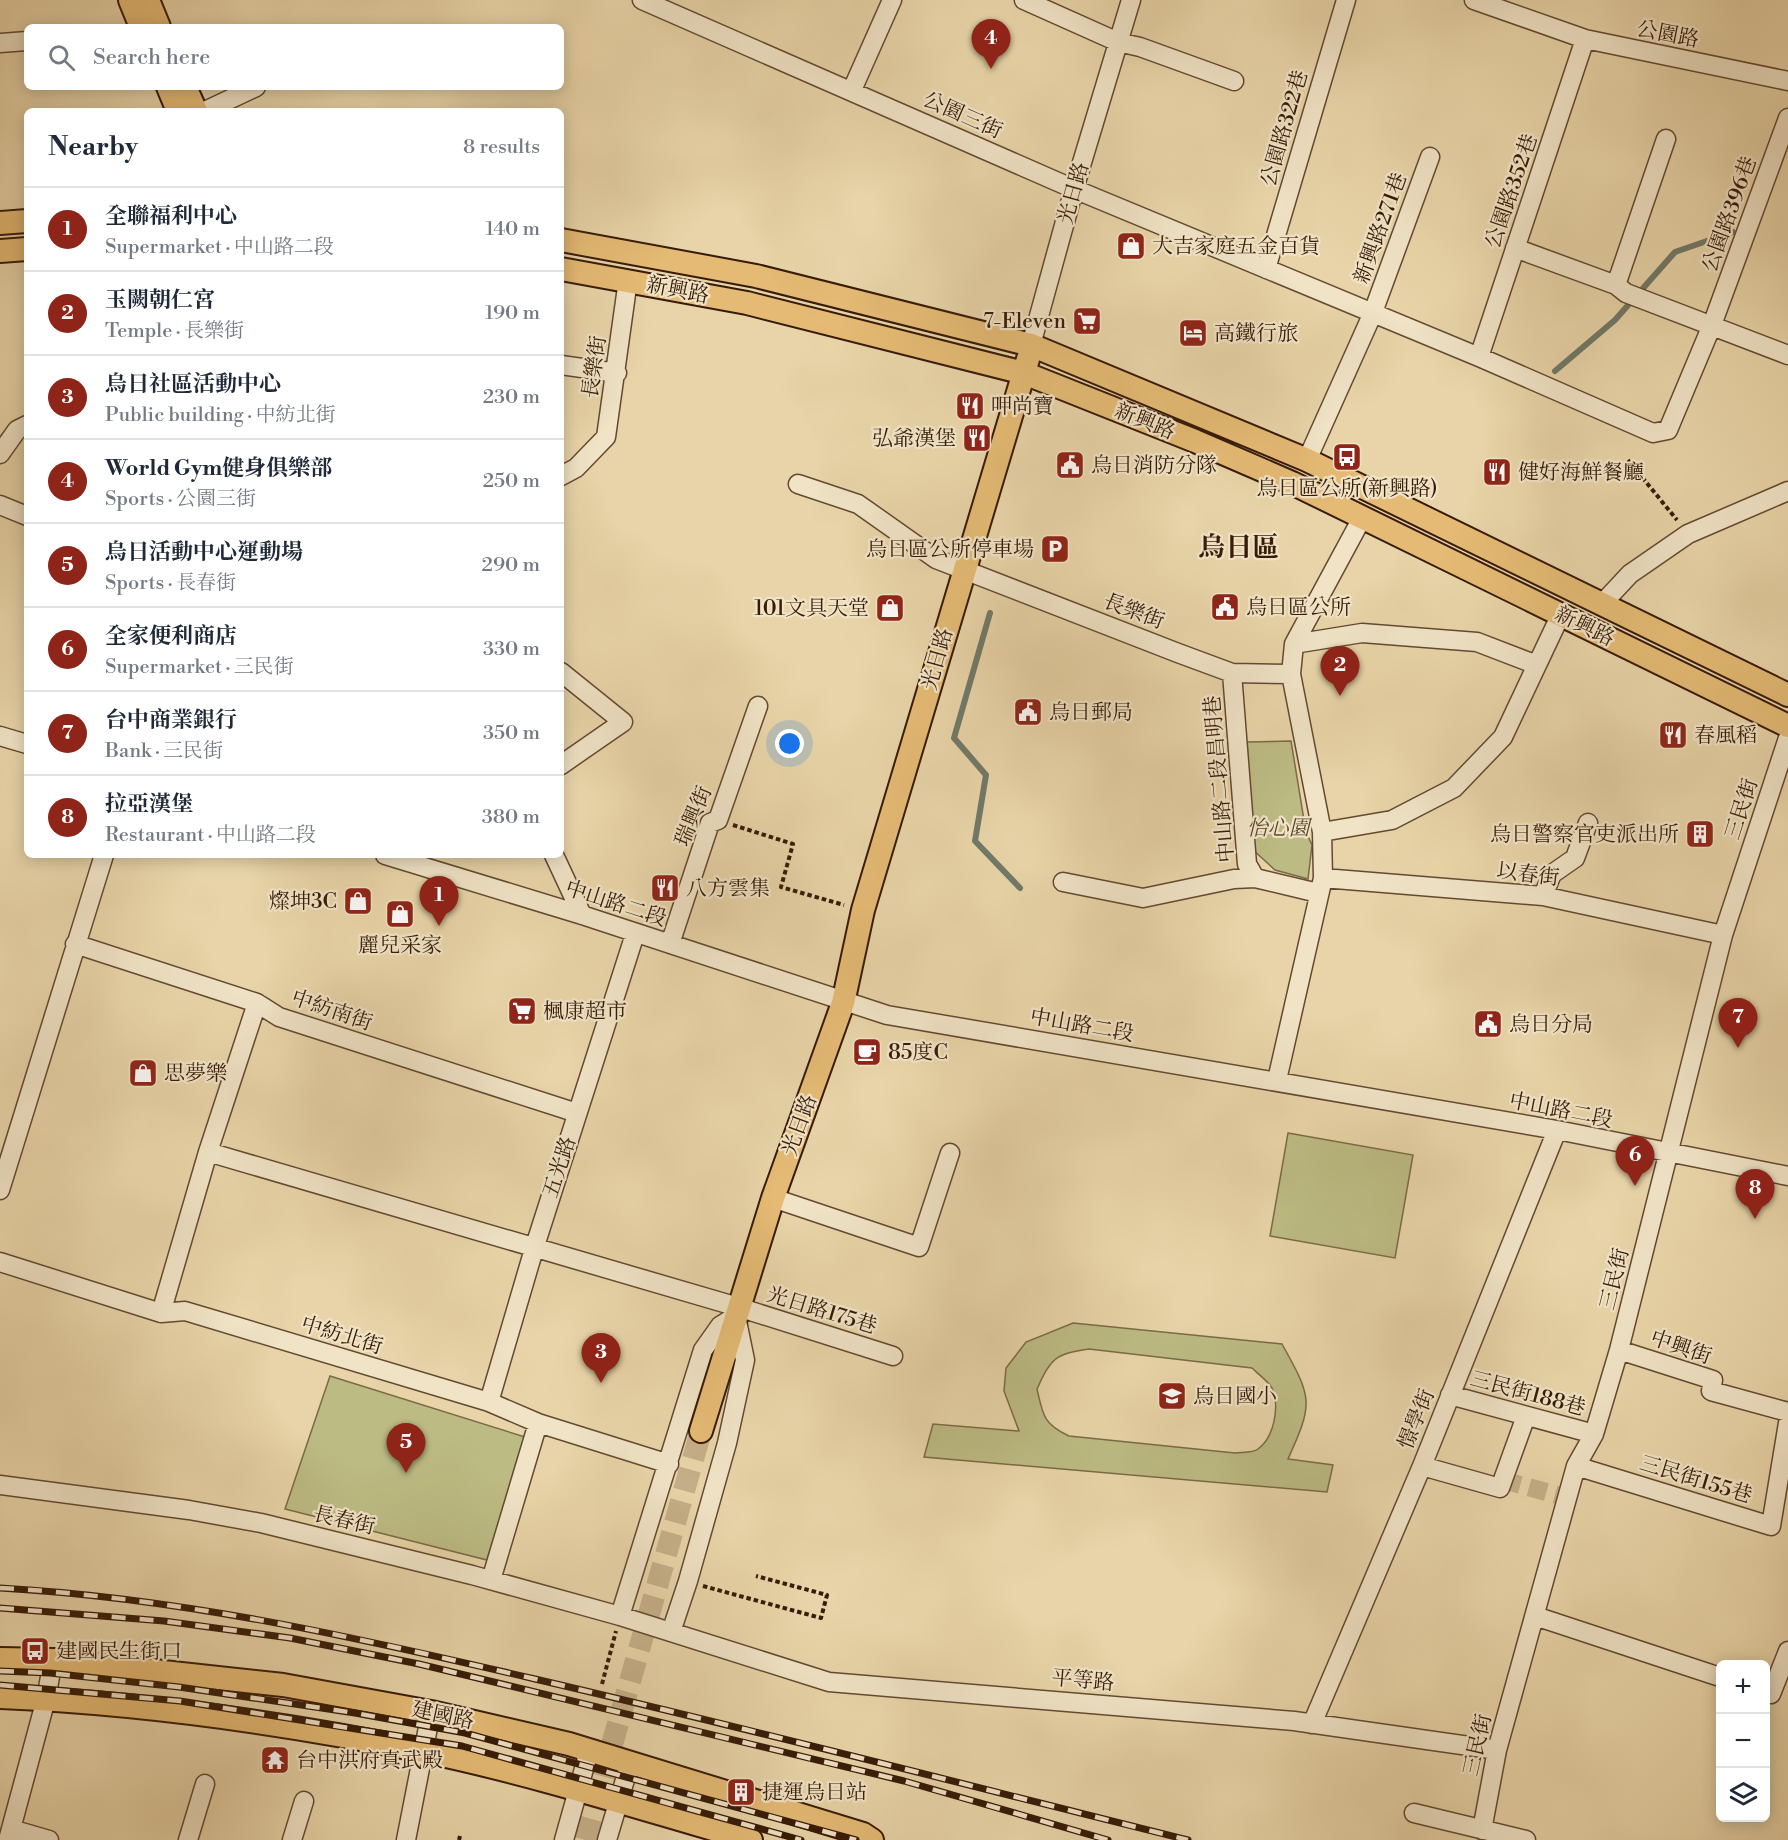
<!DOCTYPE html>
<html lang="en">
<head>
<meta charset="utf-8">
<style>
  body { margin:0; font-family:"Libre Bodoni","Noto Serif TC",serif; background:#f6f6f7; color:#1f2937 }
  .controls { position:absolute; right:18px; bottom:18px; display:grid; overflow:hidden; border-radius:9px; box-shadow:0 3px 15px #0003 }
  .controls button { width:54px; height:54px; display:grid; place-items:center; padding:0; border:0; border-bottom:2px solid #e0e1e3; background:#fff; color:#1f2937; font:30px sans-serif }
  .you { position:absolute; left:790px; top:744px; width:21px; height:21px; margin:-15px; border:4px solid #fff; border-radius:50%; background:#1a73e8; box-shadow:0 0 0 9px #1a73e833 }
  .badge { display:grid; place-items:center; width:39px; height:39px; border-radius:50%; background:#8f2418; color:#fff; font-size:20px; font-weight:700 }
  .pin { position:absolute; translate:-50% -50px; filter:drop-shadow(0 2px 3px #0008) }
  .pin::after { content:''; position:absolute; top:32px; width:21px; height:18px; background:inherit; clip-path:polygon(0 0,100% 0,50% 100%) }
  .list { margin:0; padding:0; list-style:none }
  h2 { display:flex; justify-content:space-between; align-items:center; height:78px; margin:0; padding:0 24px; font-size:26px }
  h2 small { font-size:20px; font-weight:400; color:#747a83 }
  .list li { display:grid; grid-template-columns:39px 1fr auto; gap:18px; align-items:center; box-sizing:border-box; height:84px; padding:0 24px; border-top:2px solid #e0e1e3 }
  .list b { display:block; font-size:22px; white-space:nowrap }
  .list p { margin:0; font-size:20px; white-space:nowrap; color:#747a83 }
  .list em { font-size:20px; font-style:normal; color:#747a83 }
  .icon { flex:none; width:33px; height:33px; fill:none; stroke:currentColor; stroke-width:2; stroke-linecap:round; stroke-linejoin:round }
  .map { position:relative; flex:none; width:1788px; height:1840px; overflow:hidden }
  .search { position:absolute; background:#fff; box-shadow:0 3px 15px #0003; left:24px; top:24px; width:540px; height:66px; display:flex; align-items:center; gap:15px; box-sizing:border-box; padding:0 21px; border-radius:9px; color:#747a83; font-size:22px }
  .panel { position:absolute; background:#fff; box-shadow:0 3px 15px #0003; left:24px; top:108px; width:540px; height:750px; border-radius:9px }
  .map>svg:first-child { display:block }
  .green { fill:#bcbb83; stroke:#7a6b46; stroke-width:1.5; fill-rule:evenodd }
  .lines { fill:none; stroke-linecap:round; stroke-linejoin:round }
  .stream { stroke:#717969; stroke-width:6 }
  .minor-tunnel { stroke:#c5af88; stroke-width:18; stroke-dasharray:18 9; stroke-linecap:butt }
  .major-tunnel { stroke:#c5af88; stroke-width:22; stroke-dasharray:22 11; stroke-linecap:butt }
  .minor-casing { stroke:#634930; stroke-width:21 }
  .major-casing { stroke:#371b08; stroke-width:26 }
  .path { stroke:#371b08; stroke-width:4; stroke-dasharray:4.5 3; stroke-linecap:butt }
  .minor { stroke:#f0e3c6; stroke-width:18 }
  .major { stroke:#e4ba74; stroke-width:22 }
  .rail-casing { stroke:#371b08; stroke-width:7 }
  .rail { stroke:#f0e3c6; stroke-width:4.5; stroke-dasharray:14; stroke-linecap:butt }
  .labels { text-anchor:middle; stroke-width:4.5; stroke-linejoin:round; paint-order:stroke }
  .street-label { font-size:21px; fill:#371b08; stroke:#f0e3c6 }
  .poi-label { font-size:21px; fill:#371b08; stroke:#f0e3c6; text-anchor:start }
  .park-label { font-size:21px; font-style:italic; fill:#5f4b2d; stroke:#f0e3c6 }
  .district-label { font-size:27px; font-weight:bold; fill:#371b08; stroke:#f0e3c6 }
</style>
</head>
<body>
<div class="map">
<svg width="1788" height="1840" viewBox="0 0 1788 1840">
  <rect width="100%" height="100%" fill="#e8d4a8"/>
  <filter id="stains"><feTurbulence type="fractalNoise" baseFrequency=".00333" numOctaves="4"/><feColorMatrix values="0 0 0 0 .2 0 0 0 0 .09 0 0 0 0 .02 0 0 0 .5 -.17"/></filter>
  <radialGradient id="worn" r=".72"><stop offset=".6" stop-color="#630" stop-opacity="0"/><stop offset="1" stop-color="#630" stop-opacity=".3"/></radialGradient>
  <path class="green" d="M1291,741l15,91 6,13 -4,34 -33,-9 -24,-22 -5,-106z
    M1288,1133l125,22 -18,103 -125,-22z
    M1073,1323l209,21c30,54 32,58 6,115l45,6 -6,27 -403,-35 9,-33 86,7 -15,-40 2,-23 20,-26zM1089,1349l163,19c6,6 16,13 20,20 8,18 2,50 -14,61 -5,4 -16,3 -23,4l-166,-17c-26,-12 -26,-21 -32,-47 14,-31 18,-35 52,-40z
    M330,1376l195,61 -38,123 -202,-51z"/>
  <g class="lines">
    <path class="stream" d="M1555,371l60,-51 60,-68 58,-20
      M990,613l-36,125 32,37 -11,66 45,47"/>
    <path class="minor-tunnel" d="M1503,1480l65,18"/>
    <path class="major-tunnel" d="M585,1840l116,-409"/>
    <g class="minor-casing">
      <path id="minor" d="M642,0l432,189 405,168 174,76 15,-3 44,-105 76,-207
        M1024,0l94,42 22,5 94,34
        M1474,0l111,39 203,42
        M0,43l27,-2
        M852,90l40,-90
        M205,111l51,-24
        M1515,248l101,37 50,-146
        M1266,269l80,-269
        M1616,285l10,8 162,62
        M1031,345l43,-156 57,-189
        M1479,357l106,-318
        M561,365l56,8
        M0,454l17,-24 10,-5
        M1307,460l65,-145 58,-158
        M561,476l15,-8 30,-31 22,-157
        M798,484l60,20 78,55 242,94 54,20 59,1
        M0,505l27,11
        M1602,604l28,-30 58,-40 100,-43
        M1294,644l68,-11 115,9 60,23
        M561,672l62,50 -62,43
        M1232,673l15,191 8,14 63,15
        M0,736l27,8
        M1322,832l70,-12 62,-32 49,-51 58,-123
        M385,855l197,60 305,100 670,115 231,46
        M554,855l28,60
        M1323,878l220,18 180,39
        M1063,882l80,16 91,-19 21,-1
        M1543,896l9,-22 23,-16 13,-35
        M75,944l182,59 22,14 298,96
        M670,944l40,-121 8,-3 40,-114
        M1277,1080l46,-202 -1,-46 -31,-158 3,-30 68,-126
        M208,1152l530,155 155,49
        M0,1190l104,-335
        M773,1198l146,49 31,-94
        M0,1262l161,51 24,-2 304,91 49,21 131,41
        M161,1313l47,-161 49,-149
        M1619,1350l94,30 -2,11 77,21
        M1450,1395l144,39
        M489,1402l45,-153 101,-315
        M1422,1466l78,22 26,-72
        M1576,1466l195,60 17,-103
        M0,1485l189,25 72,13 211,52 148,41 209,66 465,39 203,29
        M491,1580l47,-157
        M620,1616l83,-266 17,-24 16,-10 9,44 -18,83 -39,138 -17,51
        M1535,1616l185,61
        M1771,1694l17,-43
        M1312,1724l110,-258 135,-336
        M1414,1813l112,27
        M11,1829l38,11
        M1482,1830l15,-80 79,-284 18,-32 25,-84 104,-415 65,-197
        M8,1840l38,-141 7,-39
        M188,1840l17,-56
        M292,1840l12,-39
        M406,1840l25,-128
        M564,1840l25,-89
        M607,1840l23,-77"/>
    </g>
    <g class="major-casing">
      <path id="major" d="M130,0l11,27
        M148,0l11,27
        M168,87l10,24
        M185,87l11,24
        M0,223l27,-2
        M561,240l195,36 275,69 276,115 481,235
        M0,251l27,-2
        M561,269l186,34 277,70 171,68 97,42 496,243
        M701,1431l72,-233 70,-195 20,-93 165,-551
        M0,1659l53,1 230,25 148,27 138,32 294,90 9,6
        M0,1697c142,6 284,26 423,54 111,23 219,58 328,89"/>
    </g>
    <path class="path" d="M1628,460l49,60
      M733,825l60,19 -12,43 63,18
      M703,1586l118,32 6,-23 -71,-19
      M602,1684l14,-53
      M459,1840l1,-4"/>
    <use href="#minor" class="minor"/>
    <use href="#major" class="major"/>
    <g class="rail-casing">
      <path id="rail" d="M0,1588c182,10 359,50 535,91 219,51 436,107 653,161
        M0,1608l164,13 126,17 129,26 485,117 204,59
        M0,1671l50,2 129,14 176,26 110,20 391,107
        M0,1685l180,16 282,45 339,94"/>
    </g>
    <use href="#rail" class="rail"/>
  </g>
  <defs>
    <g id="shop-square" transform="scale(1.5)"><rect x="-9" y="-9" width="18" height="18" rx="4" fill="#8f2418" stroke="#f0e3c6"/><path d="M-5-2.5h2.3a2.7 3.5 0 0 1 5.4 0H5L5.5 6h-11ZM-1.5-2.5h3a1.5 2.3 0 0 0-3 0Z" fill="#fff"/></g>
    <g id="supermarket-square" transform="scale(1.5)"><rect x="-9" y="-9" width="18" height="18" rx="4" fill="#8f2418" stroke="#f0e3c6"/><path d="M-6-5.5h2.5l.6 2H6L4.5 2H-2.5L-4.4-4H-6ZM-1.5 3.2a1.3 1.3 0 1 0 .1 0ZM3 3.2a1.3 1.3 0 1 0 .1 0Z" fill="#fff"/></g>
    <g id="hotel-square" transform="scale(1.5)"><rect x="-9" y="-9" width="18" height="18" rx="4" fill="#8f2418" stroke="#f0e3c6"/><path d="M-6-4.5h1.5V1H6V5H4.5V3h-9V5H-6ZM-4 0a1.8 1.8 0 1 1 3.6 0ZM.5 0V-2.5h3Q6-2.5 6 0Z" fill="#fff"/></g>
    <g id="restaurant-square" transform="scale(1.5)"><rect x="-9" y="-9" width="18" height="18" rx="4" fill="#8f2418" stroke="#f0e3c6"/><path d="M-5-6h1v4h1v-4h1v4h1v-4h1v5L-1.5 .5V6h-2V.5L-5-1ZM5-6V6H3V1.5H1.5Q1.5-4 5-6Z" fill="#fff"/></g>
    <g id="bus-square" transform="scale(1.5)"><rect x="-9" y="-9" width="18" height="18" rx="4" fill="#8f2418" stroke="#f0e3c6"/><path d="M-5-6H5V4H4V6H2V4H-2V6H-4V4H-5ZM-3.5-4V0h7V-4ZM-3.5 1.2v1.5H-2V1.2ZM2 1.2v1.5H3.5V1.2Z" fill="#fff"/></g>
    <g id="civic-square" transform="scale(1.5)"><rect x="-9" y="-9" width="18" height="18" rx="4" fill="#8f2418" stroke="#f0e3c6"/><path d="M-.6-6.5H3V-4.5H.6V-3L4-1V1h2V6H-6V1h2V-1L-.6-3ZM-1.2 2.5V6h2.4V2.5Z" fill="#fff"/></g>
    <g id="parking-square" transform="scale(1.5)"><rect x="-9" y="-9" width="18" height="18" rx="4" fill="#8f2418" stroke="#f0e3c6"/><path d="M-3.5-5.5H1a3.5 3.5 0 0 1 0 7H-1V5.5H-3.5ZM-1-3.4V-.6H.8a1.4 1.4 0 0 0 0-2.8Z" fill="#fff"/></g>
    <g id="building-square" transform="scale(1.5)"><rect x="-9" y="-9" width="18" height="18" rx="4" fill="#8f2418" stroke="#f0e3c6"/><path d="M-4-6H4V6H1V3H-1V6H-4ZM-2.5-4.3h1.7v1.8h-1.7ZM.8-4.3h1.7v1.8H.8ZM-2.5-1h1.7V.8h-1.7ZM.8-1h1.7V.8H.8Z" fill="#fff"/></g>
    <g id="cafe-square" transform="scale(1.5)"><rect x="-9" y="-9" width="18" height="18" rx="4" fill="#8f2418" stroke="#f0e3c6"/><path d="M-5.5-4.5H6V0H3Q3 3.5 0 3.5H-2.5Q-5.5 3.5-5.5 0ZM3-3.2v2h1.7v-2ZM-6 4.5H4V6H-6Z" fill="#fff"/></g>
    <g id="school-square" transform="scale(1.5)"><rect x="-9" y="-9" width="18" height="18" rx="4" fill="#8f2418" stroke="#f0e3c6"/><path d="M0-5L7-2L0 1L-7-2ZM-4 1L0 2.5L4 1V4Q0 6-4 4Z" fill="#fff"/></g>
    <g id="temple-square" transform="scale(1.5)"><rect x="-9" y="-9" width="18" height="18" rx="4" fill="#8f2418" stroke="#f0e3c6"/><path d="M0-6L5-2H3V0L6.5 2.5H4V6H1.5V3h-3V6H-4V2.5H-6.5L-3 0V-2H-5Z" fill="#fff"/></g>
  </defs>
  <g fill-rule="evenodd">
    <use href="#shop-square" x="1131" y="246"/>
    <use href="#supermarket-square" x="1087" y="321"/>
    <use href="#hotel-square" x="1193" y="333"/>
    <use href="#restaurant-square" x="970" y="406"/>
    <use href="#restaurant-square" x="977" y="438"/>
    <use href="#bus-square" x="1347" y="457"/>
    <use href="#civic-square" x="1070" y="465"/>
    <use href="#restaurant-square" x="1497" y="472"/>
    <use href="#parking-square" x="1055" y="549"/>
    <use href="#civic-square" x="1225" y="607"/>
    <use href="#shop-square" x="890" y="608"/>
    <use href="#civic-square" x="1028" y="712"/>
    <use href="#restaurant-square" x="1673" y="735"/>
    <use href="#building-square" x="1700" y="834"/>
    <use href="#restaurant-square" x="665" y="888"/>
    <use href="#shop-square" x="358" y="901"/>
    <use href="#shop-square" x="400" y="914"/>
    <use href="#supermarket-square" x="522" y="1011"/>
    <use href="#civic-square" x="1488" y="1024"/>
    <use href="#cafe-square" x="867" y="1052"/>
    <use href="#shop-square" x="143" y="1073"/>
    <use href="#school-square" x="1172" y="1396"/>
    <use href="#bus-square" x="35" y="1651"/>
    <use href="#temple-square" x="275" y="1760"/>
    <use href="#building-square" x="741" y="1792"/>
  </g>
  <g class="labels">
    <g class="street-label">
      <text transform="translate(1668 34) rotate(11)" y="7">公園路</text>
      <text transform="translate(963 115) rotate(24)" y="7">公園三街</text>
      <text transform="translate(1284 128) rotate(-74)" y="7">公園路322巷</text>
      <text transform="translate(1511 191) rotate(-71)" y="7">公園路352巷</text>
      <text transform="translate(1073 193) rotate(-74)" y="7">光日路</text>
      <text transform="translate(1729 214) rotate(-70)" y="7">公園路396巷</text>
      <text transform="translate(1380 228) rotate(-70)" y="7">新興路271巷</text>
      <text transform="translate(678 290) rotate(11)" y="7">新興路</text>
      <text transform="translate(594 367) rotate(-82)" y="7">長樂街</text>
      <text transform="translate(1145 421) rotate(22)" y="7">新興路</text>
      <text transform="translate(1134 611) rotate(21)" y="7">長樂街</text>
      <text transform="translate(1585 626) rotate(26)" y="7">新興路</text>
      <text transform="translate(937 659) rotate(-74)" y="7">光日路</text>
      <text transform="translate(1219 779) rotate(-95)" y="7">中山路二段昌明巷</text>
      <text transform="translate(1741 809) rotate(-72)" y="7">三民街</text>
      <text transform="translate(693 816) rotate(-67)" y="7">瑞興街</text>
      <text transform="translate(1528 874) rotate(7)" y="7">以春街</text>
      <text transform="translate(616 903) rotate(18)" y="7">中山路二段</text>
      <text transform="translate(332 1010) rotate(19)" y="7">中紡南街</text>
      <text transform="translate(1082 1025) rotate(10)" y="7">中山路二段</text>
      <text transform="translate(1561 1110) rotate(11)" y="7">中山路二段</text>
      <text transform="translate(799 1125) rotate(-70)" y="7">光日路</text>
      <text transform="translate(559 1167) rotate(-72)" y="7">五光路</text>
      <text transform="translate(1614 1279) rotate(-76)" y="7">三民街</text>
      <text transform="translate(822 1310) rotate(17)" y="7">光日路175巷</text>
      <text transform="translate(342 1335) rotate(17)" y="7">中紡北街</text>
      <text transform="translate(1681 1347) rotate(19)" y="7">中興街</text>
      <text transform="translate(1528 1393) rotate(15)" y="7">三民街188巷</text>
      <text transform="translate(1416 1419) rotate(-68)" y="7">憬學街</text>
      <text transform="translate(1696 1479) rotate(17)" y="7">三民街155巷</text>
      <text transform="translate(344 1520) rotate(13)" y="7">長春街</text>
      <text transform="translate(1083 1680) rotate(5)" y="7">平等路</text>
      <text transform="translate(443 1715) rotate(12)" y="7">建國路</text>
      <text transform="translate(1477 1745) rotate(-77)" y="7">三民街</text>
    </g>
    <g class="poi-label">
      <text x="1152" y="253">大吉家庭五金百貨</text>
      <text x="1066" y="328" text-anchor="end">7-Eleven</text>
      <text x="1214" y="340">高鐵行旅</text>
      <text x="991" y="413">呷尚寶</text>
      <text x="956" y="445" text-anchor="end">弘爺漢堡</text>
      <text x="1091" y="472">烏日消防分隊</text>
      <text x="1518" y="479">健好海鮮餐廳</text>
      <text x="1347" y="495" text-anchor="middle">烏日區公所(新興路)</text>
      <text x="1034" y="556" text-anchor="end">烏日區公所停車場</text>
      <text x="1246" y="614">烏日區公所</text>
      <text x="869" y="615" text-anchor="end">101文具天堂</text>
      <text x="1049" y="719">烏日郵局</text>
      <text x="1694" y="742">春風稻</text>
      <text x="1679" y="841" text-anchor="end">烏日警察官吏派出所</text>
      <text x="686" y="895">八方雲集</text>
      <text x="337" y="908" text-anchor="end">燦坤3C</text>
      <text x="400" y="952" text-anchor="middle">麗兒采家</text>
      <text x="543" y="1018">楓康超市</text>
      <text x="1509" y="1031">烏日分局</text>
      <text x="888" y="1059">85度C</text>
      <text x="164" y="1080">思夢樂</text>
      <text x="1193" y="1403">烏日國小</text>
      <text x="56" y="1658">建國民生街口</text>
      <text x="296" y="1767">台中洪府真武殿</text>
      <text x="762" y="1799">捷運烏日站</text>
    </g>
    <g class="park-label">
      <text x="1278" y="835">怡心園</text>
    </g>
    <g class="district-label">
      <text x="1239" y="556">烏日區</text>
    </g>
  </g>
  <rect width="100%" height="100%" filter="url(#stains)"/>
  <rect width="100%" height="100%" fill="url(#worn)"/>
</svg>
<div class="controls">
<button>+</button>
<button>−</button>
<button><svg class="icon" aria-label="layers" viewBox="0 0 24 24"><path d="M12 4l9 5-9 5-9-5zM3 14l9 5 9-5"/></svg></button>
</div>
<div class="you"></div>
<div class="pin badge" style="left:439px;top:926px">1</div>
<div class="pin badge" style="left:1340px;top:696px">2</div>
<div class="pin badge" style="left:601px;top:1383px">3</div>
<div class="pin badge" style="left:991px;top:69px">4</div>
<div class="pin badge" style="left:406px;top:1473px">5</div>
<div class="pin badge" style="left:1635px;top:1186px">6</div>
<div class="pin badge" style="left:1738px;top:1048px">7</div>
<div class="pin badge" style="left:1755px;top:1219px">8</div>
<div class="search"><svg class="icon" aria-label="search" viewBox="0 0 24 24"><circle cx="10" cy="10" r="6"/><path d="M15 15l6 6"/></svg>Search here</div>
<section class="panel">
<h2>Nearby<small>8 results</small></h2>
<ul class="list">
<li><span class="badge">1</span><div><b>全聯福利中心</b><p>Supermarket · 中山路二段</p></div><em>140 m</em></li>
<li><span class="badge">2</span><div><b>玉闕朝仁宮</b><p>Temple · 長樂街</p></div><em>190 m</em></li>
<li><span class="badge">3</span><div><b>烏日社區活動中心</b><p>Public building · 中紡北街</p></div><em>230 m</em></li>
<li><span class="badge">4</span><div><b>World Gym健身俱樂部</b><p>Sports · 公園三街</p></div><em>250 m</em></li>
<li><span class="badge">5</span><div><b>烏日活動中心運動場</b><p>Sports · 長春街</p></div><em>290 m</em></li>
<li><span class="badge">6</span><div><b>全家便利商店</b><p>Supermarket · 三民街</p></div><em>330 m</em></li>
<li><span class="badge">7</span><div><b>台中商業銀行</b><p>Bank · 三民街</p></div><em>350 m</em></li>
<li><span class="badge">8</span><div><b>拉亞漢堡</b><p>Restaurant · 中山路二段</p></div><em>380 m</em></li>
</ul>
</section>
</div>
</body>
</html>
